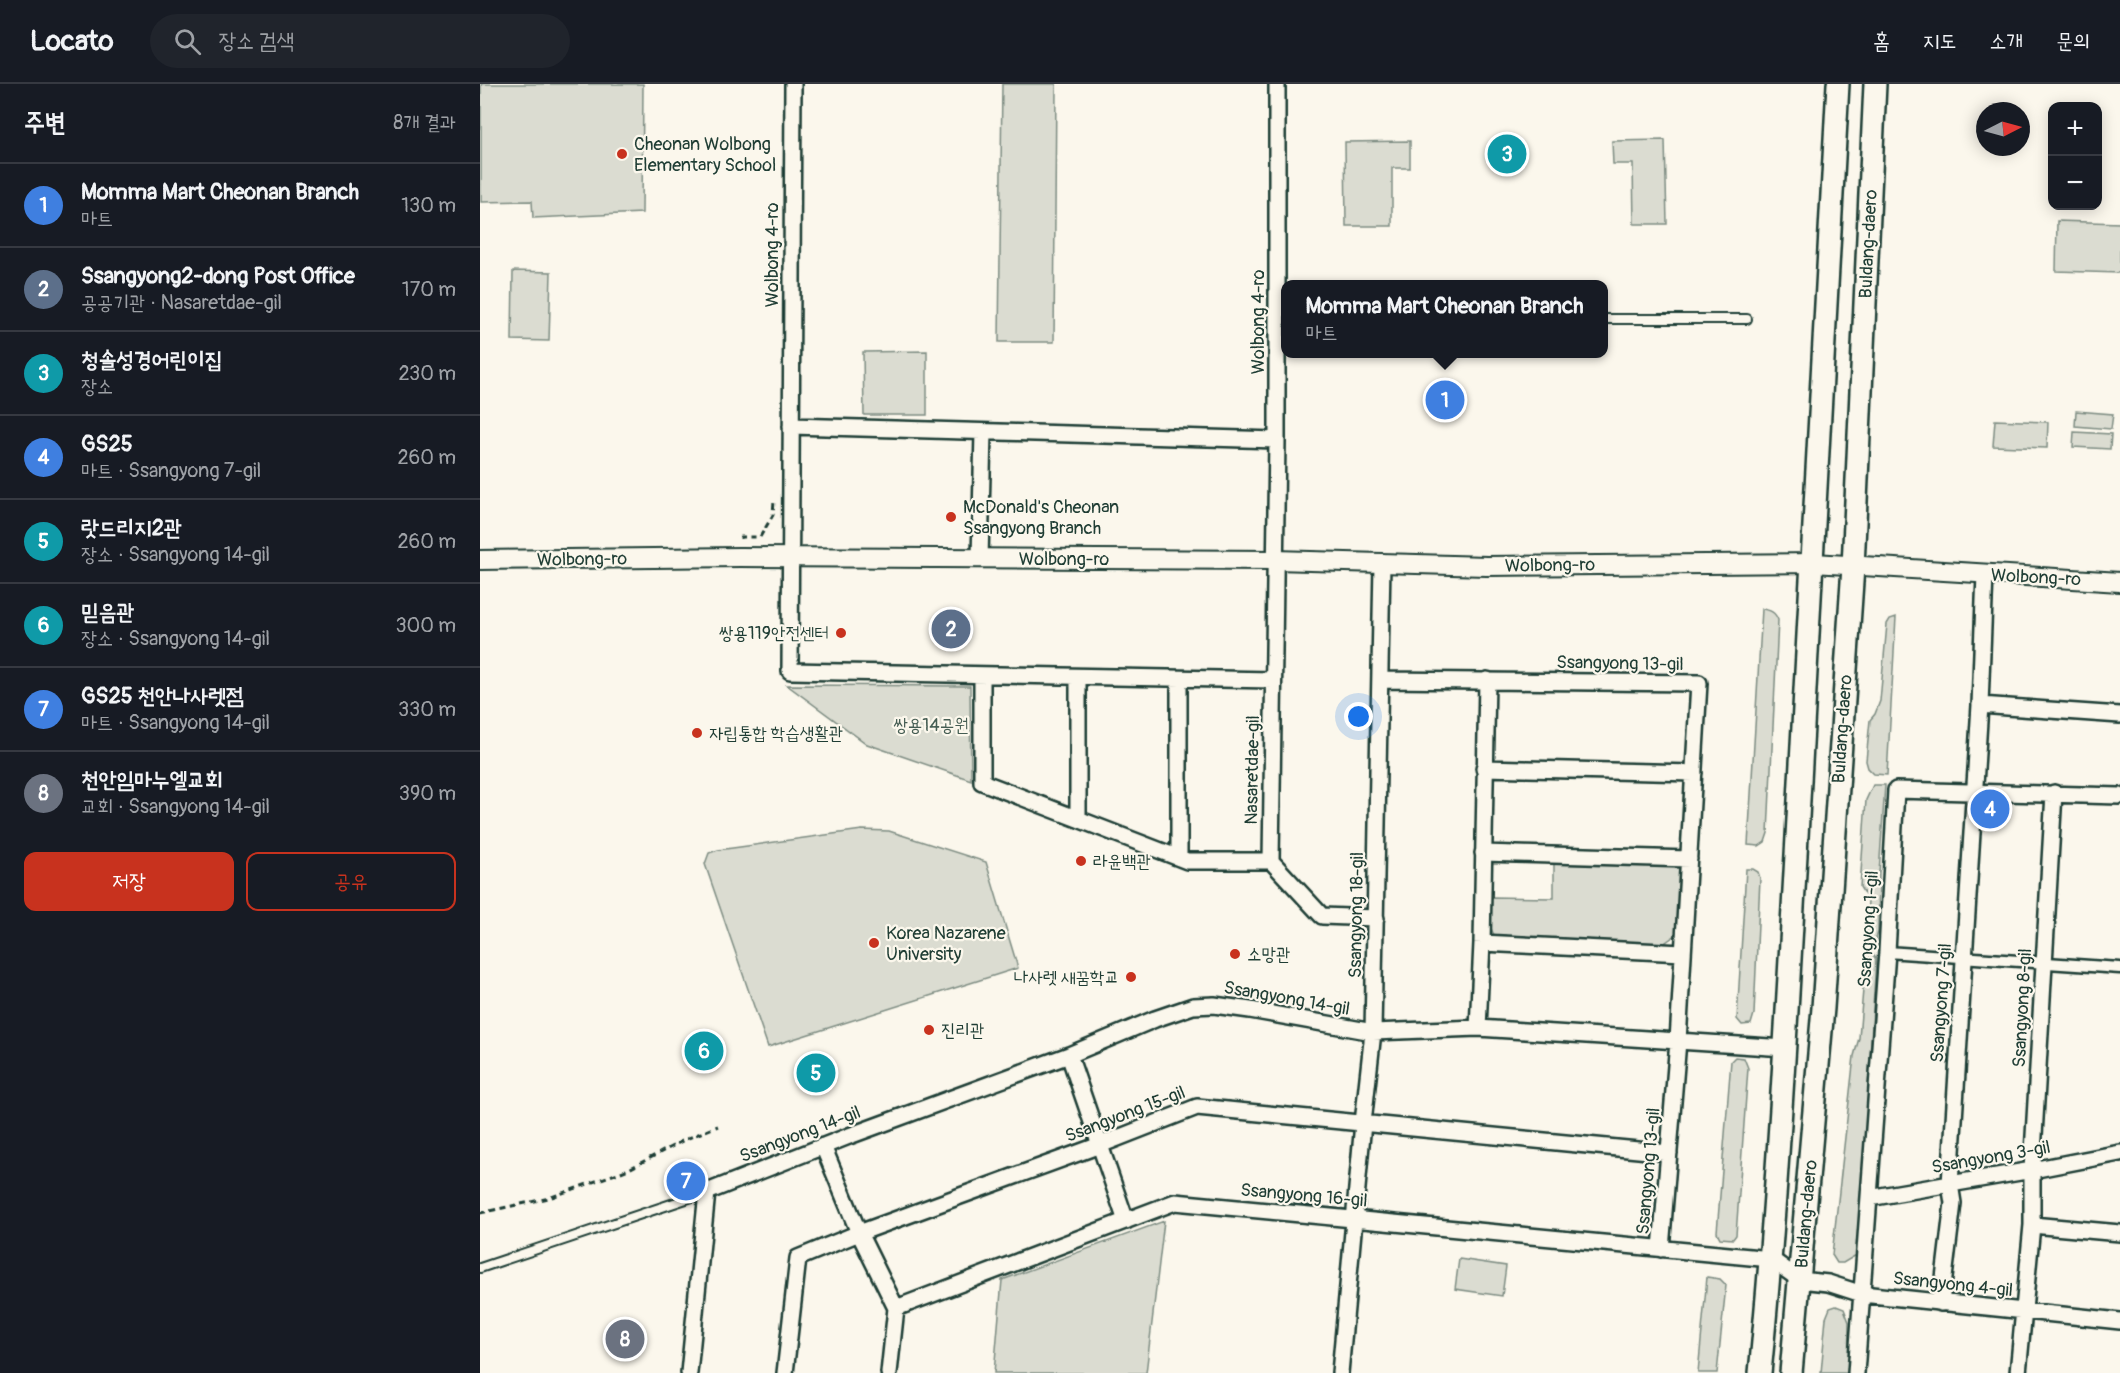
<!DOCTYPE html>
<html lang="ko">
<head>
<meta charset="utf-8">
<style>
  body { margin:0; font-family:Pangolin,"Poor Story",sans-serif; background:#20242c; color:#f1f3f6 }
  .controls { position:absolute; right:18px; top:18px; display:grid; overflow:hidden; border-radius:12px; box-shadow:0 3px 15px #0003 }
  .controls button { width:54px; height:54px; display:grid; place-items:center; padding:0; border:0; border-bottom:2px solid #363941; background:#171b24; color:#f1f3f6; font:30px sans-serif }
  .compass { position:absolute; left:1496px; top:18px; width:54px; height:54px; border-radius:50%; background:#171b24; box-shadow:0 3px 15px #0003; rotate:84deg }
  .you { position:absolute; left:879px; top:633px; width:21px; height:21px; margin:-15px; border:4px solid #fff; border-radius:50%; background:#1a73e8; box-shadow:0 0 0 9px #1a73e833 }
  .badge { display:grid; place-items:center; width:39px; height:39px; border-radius:50%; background:#c8321e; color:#fff; font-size:20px; font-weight:700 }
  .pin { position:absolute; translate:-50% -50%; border:3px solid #fff; box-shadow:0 2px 6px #0006 }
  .popup { position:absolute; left:801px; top:196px; width:327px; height:78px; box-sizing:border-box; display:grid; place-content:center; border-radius:12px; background:#171b24; filter:drop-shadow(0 2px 4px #0005); font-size:20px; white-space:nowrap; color:#9ea1a6 }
  .popup b { font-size:22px; color:#f1f3f6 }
  .popup::after { content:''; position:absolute; left:50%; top:100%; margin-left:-12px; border:12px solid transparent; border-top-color:#171b24 }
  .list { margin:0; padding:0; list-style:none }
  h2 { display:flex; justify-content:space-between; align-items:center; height:78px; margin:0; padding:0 24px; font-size:26px }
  h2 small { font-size:20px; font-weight:400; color:#9ea1a6 }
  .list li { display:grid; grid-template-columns:39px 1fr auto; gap:18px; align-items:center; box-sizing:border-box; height:84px; padding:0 24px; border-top:2px solid #363941 }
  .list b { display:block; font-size:22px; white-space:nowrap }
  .list p { margin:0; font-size:20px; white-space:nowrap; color:#9ea1a6 }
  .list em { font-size:20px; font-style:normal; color:#9ea1a6 }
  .actions { display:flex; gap:12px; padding:18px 24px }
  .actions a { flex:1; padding:14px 0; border:2px solid #c8321e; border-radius:12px; text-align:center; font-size:21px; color:#c8321e }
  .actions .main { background:#c8321e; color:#fff }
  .icon { flex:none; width:33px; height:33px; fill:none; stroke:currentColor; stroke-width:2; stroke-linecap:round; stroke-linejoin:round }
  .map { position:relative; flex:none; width:1640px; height:1289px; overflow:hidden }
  header { display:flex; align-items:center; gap:36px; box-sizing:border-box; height:84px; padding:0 30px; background:#171b24; border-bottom:2px solid #363941 }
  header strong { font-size:28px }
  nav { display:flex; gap:33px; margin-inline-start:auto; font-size:21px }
  .search { width:420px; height:54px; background:#20242c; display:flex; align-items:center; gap:15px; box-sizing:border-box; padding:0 21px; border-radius:33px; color:#9ea1a6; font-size:22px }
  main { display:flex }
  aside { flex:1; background:#171b24 }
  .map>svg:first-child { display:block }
  .green { fill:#dbdcd1; stroke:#7d8c82; stroke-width:1.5 }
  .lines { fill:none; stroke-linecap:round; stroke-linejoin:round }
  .service-casing { stroke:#1f3d34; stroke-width:12 }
  .pedestrian-casing { stroke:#1f3d34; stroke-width:15 }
  .minor-casing { stroke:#1f3d34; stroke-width:20 }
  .tertiary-casing { stroke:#1f3d34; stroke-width:22 }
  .secondary-casing { stroke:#1f3d34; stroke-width:26 }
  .path { stroke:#1f3d34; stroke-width:3; stroke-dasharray:6 4.5; stroke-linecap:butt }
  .service { stroke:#fbf7ec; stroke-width:8 }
  .pedestrian { stroke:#fbf7ec; stroke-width:10 }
  .minor { stroke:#fbf7ec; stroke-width:15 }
  .tertiary { stroke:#fbf7ec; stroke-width:18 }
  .secondary { stroke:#fbf7ec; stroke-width:21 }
  .poi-dot { fill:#c8321e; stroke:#fbf7ec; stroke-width:2 }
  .labels { text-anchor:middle; stroke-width:4.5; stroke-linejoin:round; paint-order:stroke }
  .poi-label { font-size:18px; fill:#1f3d34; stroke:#fbf7ec; text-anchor:start }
  .street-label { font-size:18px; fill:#1f3d34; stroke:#fbf7ec }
  .park-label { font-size:18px; fill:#455d53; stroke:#fbf7ec }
</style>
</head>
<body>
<header>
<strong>Locato</strong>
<div class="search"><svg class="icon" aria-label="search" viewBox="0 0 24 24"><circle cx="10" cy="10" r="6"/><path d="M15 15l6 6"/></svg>장소 검색</div>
<nav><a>홈</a><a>지도</a><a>소개</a><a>문의</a></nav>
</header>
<main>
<aside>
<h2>주변<small>8개 결과</small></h2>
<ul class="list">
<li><span class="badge" style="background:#3f7fe0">1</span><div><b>Momma Mart Cheonan Branch</b><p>마트</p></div><em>130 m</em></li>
<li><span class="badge" style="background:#5c6f8a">2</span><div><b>Ssangyong2-dong Post Office</b><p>공공기관 · Nasaretdae-gil</p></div><em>170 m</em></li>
<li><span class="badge" style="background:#0f9aa8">3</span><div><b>청솔성경어린이집</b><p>장소</p></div><em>230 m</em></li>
<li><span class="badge" style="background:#3f7fe0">4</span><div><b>GS25</b><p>마트 · Ssangyong 7-gil</p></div><em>260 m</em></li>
<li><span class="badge" style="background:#0f9aa8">5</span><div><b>랏드리지2관</b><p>장소 · Ssangyong 14-gil</p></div><em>260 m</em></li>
<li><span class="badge" style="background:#0f9aa8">6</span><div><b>믿음관</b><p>장소 · Ssangyong 14-gil</p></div><em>300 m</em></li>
<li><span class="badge" style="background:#3f7fe0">7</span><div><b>GS25 천안나사렛점</b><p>마트 · Ssangyong 14-gil</p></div><em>330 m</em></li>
<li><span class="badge" style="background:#6b7280">8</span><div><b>천안임마누엘교회</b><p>교회 · Ssangyong 14-gil</p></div><em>390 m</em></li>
</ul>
<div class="actions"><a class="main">저장</a><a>공유</a></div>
</aside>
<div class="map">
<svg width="1640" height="1289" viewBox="0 0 1640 1289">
  <rect width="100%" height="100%" fill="#fbf7ec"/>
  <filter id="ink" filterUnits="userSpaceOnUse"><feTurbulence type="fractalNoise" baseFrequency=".0167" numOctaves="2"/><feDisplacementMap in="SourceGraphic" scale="12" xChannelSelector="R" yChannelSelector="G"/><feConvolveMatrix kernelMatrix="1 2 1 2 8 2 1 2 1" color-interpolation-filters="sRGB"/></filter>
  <g filter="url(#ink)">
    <path class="green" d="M1,0h162l-1,129 -109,5 -1,-17 -51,1z
      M522,0h54l-2,258h-55z
      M1185,56l2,84h-33l-1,-60h-20l-1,-23z
      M930,57v27h-18v58h-46l-1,-84z
      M1577,137l63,2v50l-64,-2z
      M33,187l38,1 -2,69 -37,-1z
      M447,267v64h-63l-1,-63z
      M1596,327l37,3 -2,15 -36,-3z
      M1515,336l53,2 -1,26 -54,-2z
      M1594,348l37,2 -1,15 -37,-2z
      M1282,525c8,1 13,3 16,11l-10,213 -3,9 -6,4 -11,-1z
      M1416,533l-9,158 -13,-1 -6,-6 -2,-7 4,-41 5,-6 5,-13 7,-77 3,-5z
      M307,601l183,1 1,94 -104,-36z
      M1393,701h12l-6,88 -1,59 -4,13h-4l-4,-7 2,-38 -8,-13 6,-87z
      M382,746l27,1 97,31 32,106 -250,79 -63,-183 4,-11 9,-3z
      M1074,780l120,2 7,3 -1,63 -17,12 -169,-9 -4,-9 1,-29 63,1z
      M1266,785h7l5,3 2,6 -6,136 -3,10 -9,1 -5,-6z
      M1393,870l3,5 -18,295 -15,9h-6l-5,-8 22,-199 5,-18 6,-72 5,-11z
      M1255,973l9,1 4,10 -12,167 -3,4 -13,-1 -3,-6 14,-171z
      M684,1137l-18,152h-152l8,-93z
      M979,1175l47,7 -4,30 -47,-7z
      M1227,1193l13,2 6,6 -9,88h-19z
      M1356,1222l8,3 5,13 -1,51h-27l5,-55 4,-10z"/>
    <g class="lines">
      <g class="service-casing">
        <path id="service" d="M1124,235h143
          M0,1184l227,-76"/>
      </g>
      <g class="pedestrian-casing">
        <path id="pedestrian" d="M1407,868l233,16"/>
      </g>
      <g class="minor-casing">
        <path id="minor" d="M313,0l-3,587 483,9
          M797,0v356l-6,421 51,55 54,2
          M311,342l486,14
          M500,475l3,-127
          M502,591v107l205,79h84
          M598,593v142
          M699,595v179
          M901,596l318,3 -21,358 -17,208
          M1500,621l140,10
          M1004,684l210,5
          M1003,769l206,6
          M1002,859l201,10
          M998,944l4,-85 5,-263
          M589,971l57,166
          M343,1062l36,87 37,75
          M1389,1114l163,-28 88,-17
          M1552,1141l88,8
          M1461,1219l12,-100 -3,-19 30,-479 5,-131
          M209,1289l18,-181 142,-56 220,-81 86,-36 38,-13 21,-1 36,5 123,22 105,-4 307,20
          M305,1289l13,-115 61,-25 241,-88 97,-38 472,46
          M409,1289l7,-65 279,-106 596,57 29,21 28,3 34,11 258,27
          M860,1289l23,-250 10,-91 9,-468
          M1376,1289l31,-421 9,-162 224,6
          M1538,1289l14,-148v-55l22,-377"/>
      </g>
      <g class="tertiary-casing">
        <path id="tertiary" d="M0,476l260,-3 535,3 212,6 327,-3 306,19"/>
      </g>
      <g class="secondary-casing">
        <path id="secondary" d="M1280,1289c17,-172 26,-345 36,-518 16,-257 29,-514 42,-771
          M1311,1289l32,-365 30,-441 22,-483"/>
      </g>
      <path class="path" d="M261,455v-2h19l13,-22 1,-15
        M0,1129l69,-15 80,-29 57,-30 32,-13"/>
      <use href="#service" class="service"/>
      <use href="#pedestrian" class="pedestrian"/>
      <use href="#minor" class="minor"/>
      <use href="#tertiary" class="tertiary"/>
      <use href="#secondary" class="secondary"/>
    </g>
  </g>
  <g class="poi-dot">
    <circle cx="142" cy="70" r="6"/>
    <circle cx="471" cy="433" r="6"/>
    <circle cx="361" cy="549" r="6"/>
    <circle cx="217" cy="649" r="6"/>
    <circle cx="601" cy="777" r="6"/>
    <circle cx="394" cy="859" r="6"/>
    <circle cx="755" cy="870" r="6"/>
    <circle cx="651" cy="893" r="6"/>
    <circle cx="449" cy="946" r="6"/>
  </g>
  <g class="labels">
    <g class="poi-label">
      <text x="154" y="66">Cheonan Wolbong<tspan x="154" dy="21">Elementary School</tspan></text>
      <text x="483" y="429">McDonald's Cheonan<tspan x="483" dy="21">Ssangyong Branch</tspan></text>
      <text x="349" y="555" text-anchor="end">쌍용119안전센터</text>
      <text x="229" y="655">자립통합 학습생활관</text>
      <text x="613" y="783">라윤백관</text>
      <text x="406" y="855">Korea Nazarene<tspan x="406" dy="21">University</tspan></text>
      <text x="767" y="876">소망관</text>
      <text x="639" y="899" text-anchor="end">나사렛 새꿈학교</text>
      <text x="461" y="952">진리관</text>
    </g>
    <g class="street-label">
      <text transform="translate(1388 160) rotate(-87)" y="6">Buldang-daero</text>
      <text transform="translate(292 171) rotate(-90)" y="6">Wolbong 4-ro</text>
      <text transform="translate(778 238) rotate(-90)" y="6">Wolbong 4-ro</text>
      <text transform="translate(102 475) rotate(-1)" y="6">Wolbong-ro</text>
      <text x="584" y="481">Wolbong-ro</text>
      <text transform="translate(1070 481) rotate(-1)" y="6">Wolbong-ro</text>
      <text transform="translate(1556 493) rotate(3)" y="6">Wolbong-ro</text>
      <text transform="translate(1140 579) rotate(1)" y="6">Ssangyong 13-gil</text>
      <text transform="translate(1362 645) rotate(-86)" y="6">Buldang-daero</text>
      <text transform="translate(772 686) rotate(-89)" y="6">Nasaretdae-gil</text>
      <text transform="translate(876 831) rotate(-89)" y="6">Ssangyong 18-gil</text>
      <text transform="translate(1388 845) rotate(-86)" y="6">Ssangyong 1-gil</text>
      <text transform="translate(807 914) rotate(10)" y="6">Ssangyong 14-gil</text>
      <text transform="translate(1461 919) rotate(-86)" y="6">Ssangyong 7-gil</text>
      <text transform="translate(1542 924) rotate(-87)" y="6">Ssangyong 8-gil</text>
      <text transform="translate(645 1030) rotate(-21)" y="6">Ssangyong 15-gil</text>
      <text transform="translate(320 1050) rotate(-21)" y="6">Ssangyong 14-gil</text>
      <text transform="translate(1511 1073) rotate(-10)" y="6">Ssangyong 3-gil</text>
      <text transform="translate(1168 1087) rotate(-85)" y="6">Ssangyong 13-gil</text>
      <text transform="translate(824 1111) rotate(5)" y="6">Ssangyong 16-gil</text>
      <text transform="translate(1326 1130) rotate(-85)" y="6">Buldang-daero</text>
      <text transform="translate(1473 1200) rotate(6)" y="6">Ssangyong 4-gil</text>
    </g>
    <g class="park-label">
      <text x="451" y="647">쌍용14공원</text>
    </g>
  </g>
</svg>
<div class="controls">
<button>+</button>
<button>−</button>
</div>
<svg class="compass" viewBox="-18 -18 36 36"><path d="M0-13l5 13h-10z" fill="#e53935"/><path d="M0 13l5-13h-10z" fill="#9ea1a6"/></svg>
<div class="you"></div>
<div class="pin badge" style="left:965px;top:316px;background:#3f7fe0">1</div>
<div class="popup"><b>Momma Mart Cheonan Branch</b>마트</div>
<div class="pin badge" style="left:471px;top:545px;background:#5c6f8a">2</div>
<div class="pin badge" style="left:1027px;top:70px;background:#0f9aa8">3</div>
<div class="pin badge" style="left:1510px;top:725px;background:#3f7fe0">4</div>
<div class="pin badge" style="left:336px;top:989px;background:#0f9aa8">5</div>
<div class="pin badge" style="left:224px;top:967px;background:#0f9aa8">6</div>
<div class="pin badge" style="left:206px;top:1097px;background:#3f7fe0">7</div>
<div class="pin badge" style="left:145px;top:1255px;background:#6b7280">8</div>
</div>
</main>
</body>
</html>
